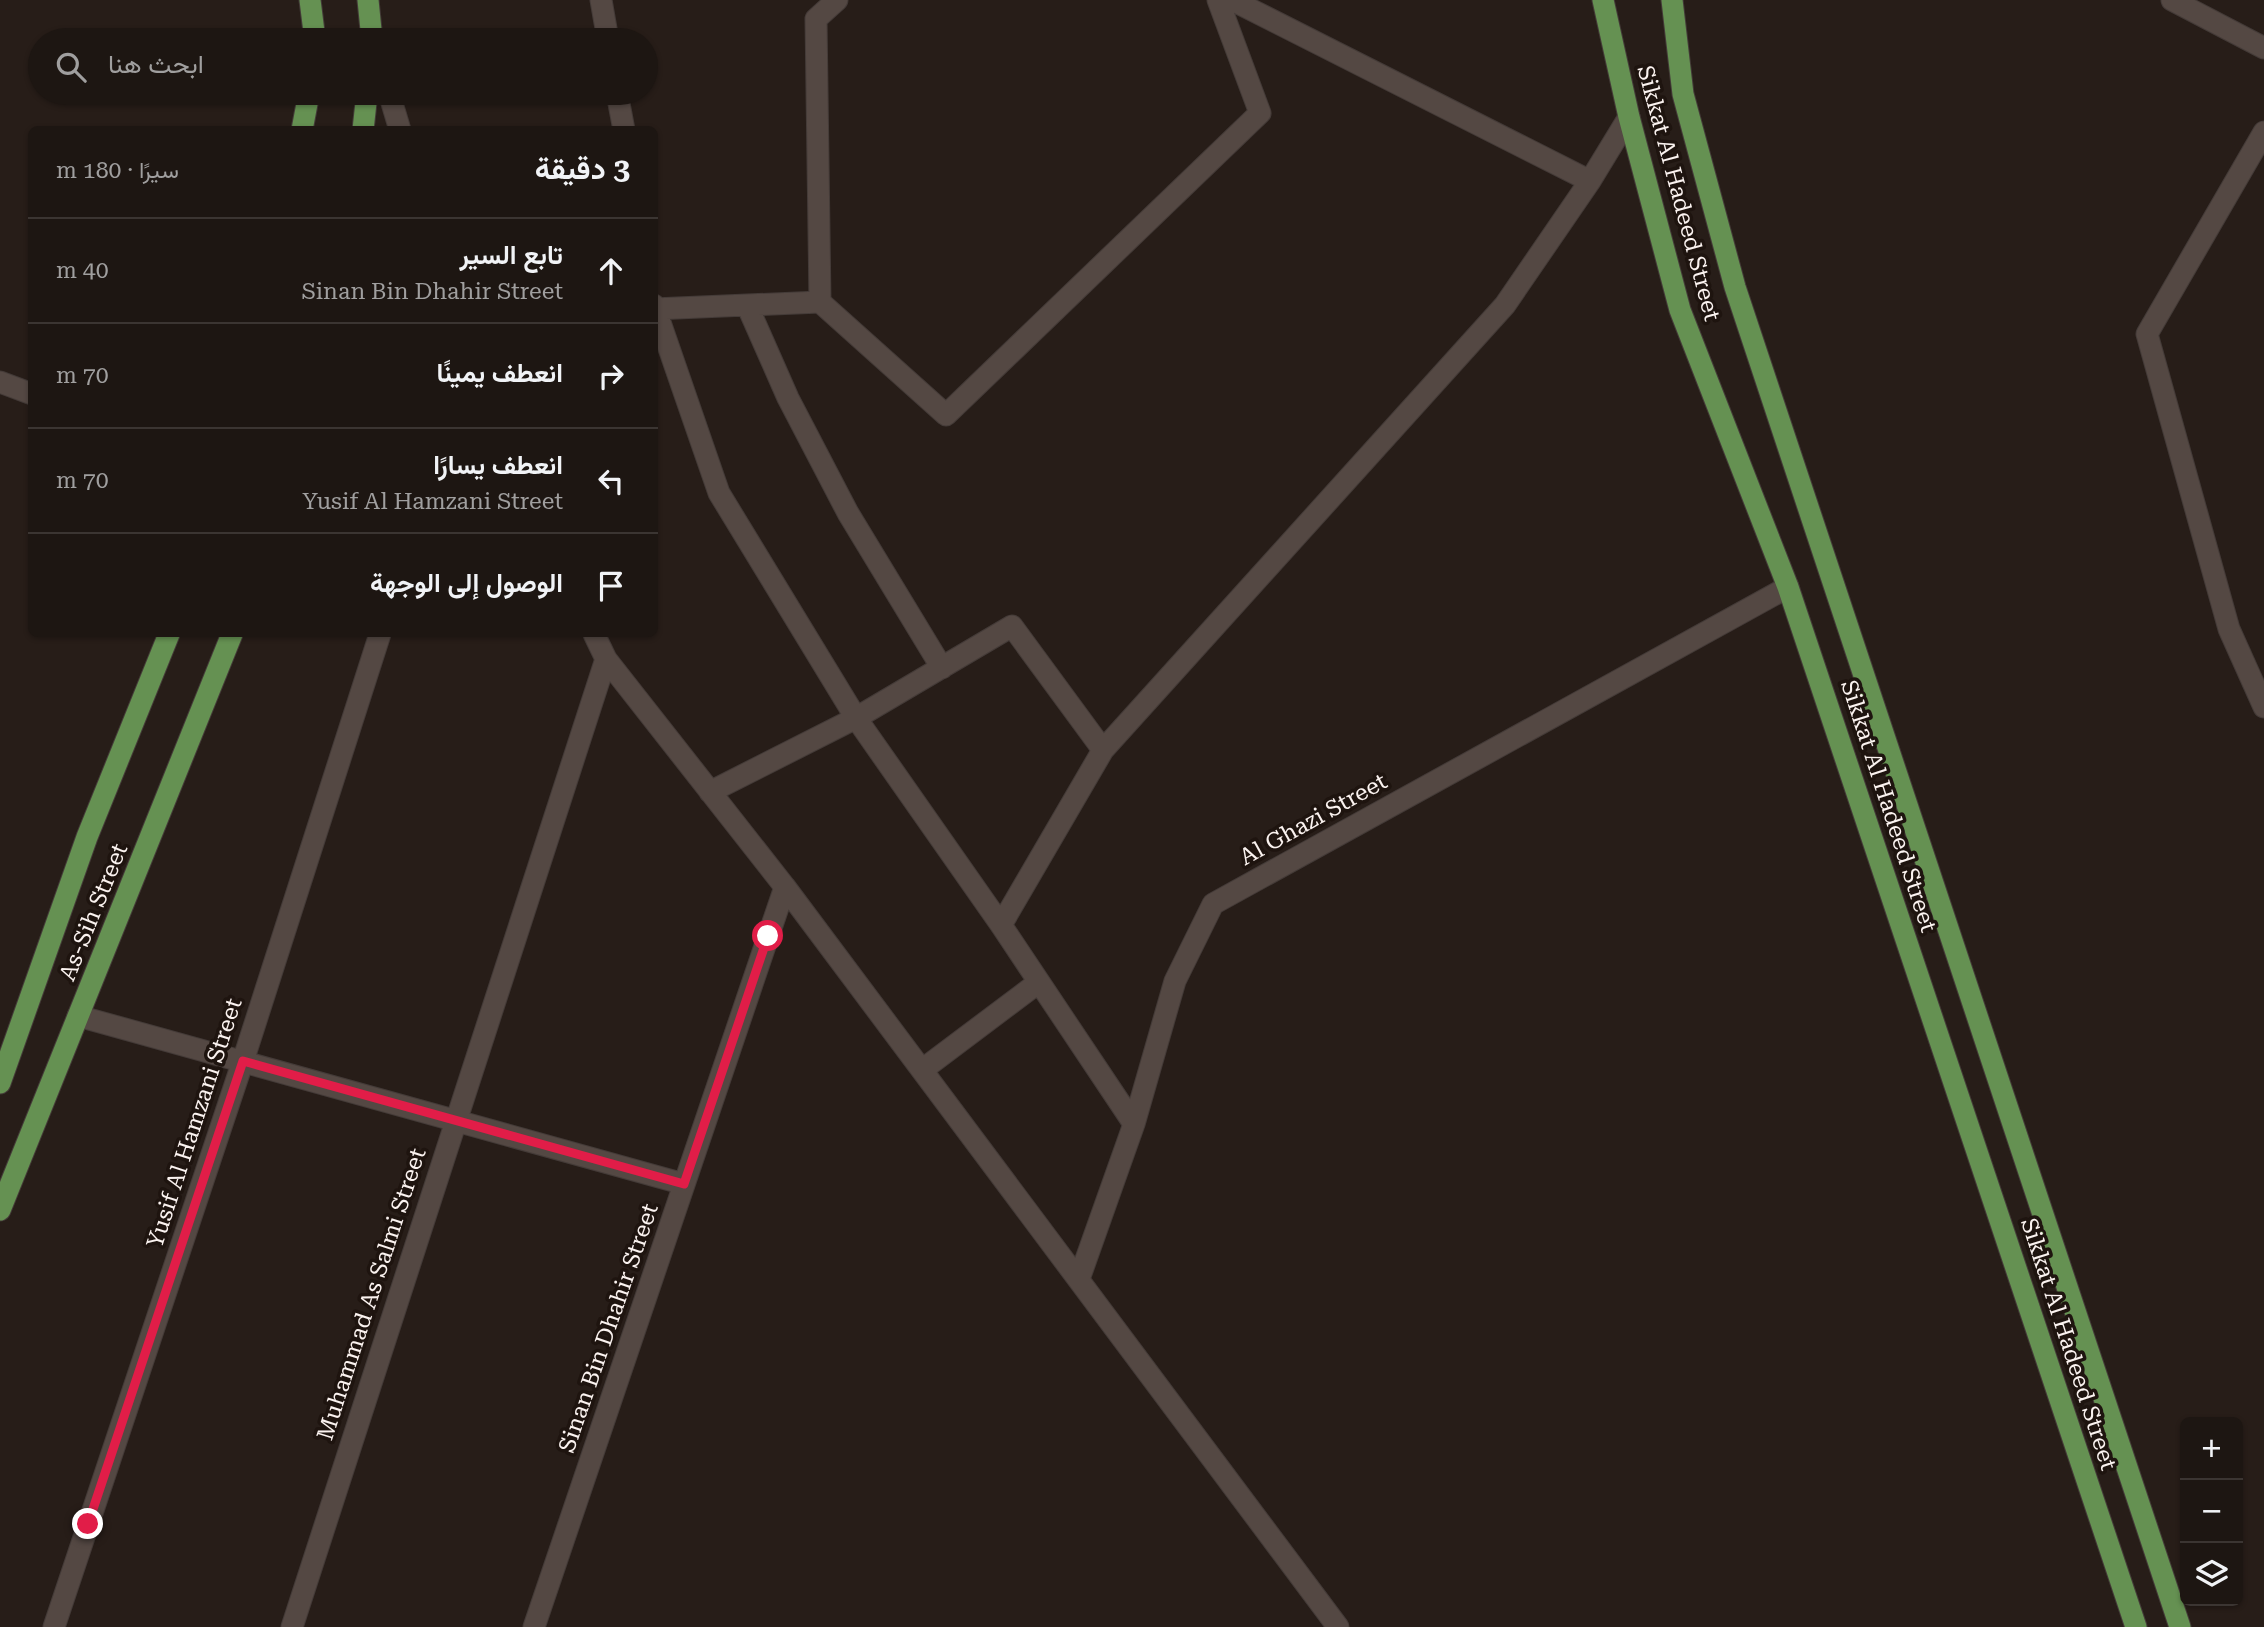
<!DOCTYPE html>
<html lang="ar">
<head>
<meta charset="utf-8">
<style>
  body { margin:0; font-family:"Roboto Serif",Vazirmatn,serif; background:#2a2320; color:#f1f3f6; direction:rtl }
  .controls { position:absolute; right:21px; bottom:21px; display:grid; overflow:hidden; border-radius:10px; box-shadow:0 2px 5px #0004 }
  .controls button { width:63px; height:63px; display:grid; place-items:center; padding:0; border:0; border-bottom:2px solid #3b3532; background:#1d1612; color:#f1f3f6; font:35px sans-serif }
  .stop { position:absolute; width:21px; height:21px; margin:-16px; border:5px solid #e11d48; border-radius:50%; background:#fff }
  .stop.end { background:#e11d48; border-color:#fff; box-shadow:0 2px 7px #0008 }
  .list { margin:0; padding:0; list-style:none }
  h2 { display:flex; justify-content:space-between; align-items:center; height:91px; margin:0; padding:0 28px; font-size:30px }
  h2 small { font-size:23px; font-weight:400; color:#a09f9f }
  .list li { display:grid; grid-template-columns:46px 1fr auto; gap:21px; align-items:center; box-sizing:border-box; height:105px; padding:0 28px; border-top:2px solid #3b3532 }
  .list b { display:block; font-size:26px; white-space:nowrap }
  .list p { margin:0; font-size:23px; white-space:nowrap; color:#a09f9f }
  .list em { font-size:23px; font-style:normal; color:#a09f9f }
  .icon { flex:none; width:38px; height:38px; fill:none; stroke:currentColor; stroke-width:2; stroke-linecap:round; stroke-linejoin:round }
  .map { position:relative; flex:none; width:2264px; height:1627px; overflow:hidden; direction:ltr }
  .search { position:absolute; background:#1d1612; box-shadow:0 2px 5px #0004; left:28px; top:28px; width:630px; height:77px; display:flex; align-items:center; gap:18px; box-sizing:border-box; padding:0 24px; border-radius:38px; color:#a09f9f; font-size:26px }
  .panel { position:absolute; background:#1d1612; box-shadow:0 2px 5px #0004; left:28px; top:126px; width:630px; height:511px; border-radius:10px; direction:rtl }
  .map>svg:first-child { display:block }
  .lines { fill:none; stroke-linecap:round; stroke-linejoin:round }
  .minor-casing { stroke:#443b38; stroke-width:23 }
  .major-casing { stroke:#443b38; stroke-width:23 }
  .minor { stroke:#544843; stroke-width:21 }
  .major { stroke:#659152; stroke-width:21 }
  .route { stroke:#e11d48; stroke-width:9 }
  .labels { text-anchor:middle; stroke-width:7; stroke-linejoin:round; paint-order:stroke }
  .street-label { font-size:23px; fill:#fbf3f0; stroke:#1e140f }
</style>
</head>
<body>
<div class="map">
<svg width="2264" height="1627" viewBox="0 0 2264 1627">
  <rect width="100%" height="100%" fill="#271d18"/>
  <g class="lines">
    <g class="minor-casing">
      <path id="minor" d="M601,0l7,40
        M1232,0l358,181
        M2172,0l92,48
        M389,93l11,37
        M617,93l7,37
        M2264,132l-117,202 82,295 35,78
        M820,302l-4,-283 21,-19
        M654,305l65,188 137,225 145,207 133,199
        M747,305l41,93 60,115 94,155
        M654,309l166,-7 126,113 314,-302 -42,-113
        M0,382l32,12
        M594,634l12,25 179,228 553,740
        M710,792l146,-74 156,-92 91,124
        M1001,925l102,-175 402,-445 85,-124 39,-64
        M78,1016l606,168
        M922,1070l117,-88
        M1079,1279l55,-155 41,-143 38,-77 575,-317
        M54,1627l189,-566 137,-427
        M292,1627l314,-968
        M534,1627l251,-740"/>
    </g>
    <g class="major-casing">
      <path id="major" d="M310,0l5,40
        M368,0l4,40
        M1603,0l26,117 51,193 108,277 348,1040
        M1672,0l11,94 52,193 445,1340
        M302,130l7,-37
        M363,130l4,-37
        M0,1083l87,-246 82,-203
        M0,1210l232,-576"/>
    </g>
    <use href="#minor" class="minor"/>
    <use href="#major" class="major"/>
  </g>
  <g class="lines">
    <path class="route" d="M88,1524l155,-463 441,123 84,-248"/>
  </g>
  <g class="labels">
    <g class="street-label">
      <text transform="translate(1679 193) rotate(75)" y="8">Sikkat Al Hadeed Street</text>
      <text transform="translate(1889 806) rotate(72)" y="8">Sikkat Al Hadeed Street</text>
      <text transform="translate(1313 819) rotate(-29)" y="8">Al Ghazi Street</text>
      <text transform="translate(93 912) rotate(-68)" y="8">As-Sih Street</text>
      <text transform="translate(194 1123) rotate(-72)" y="8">Yusif Al Hamzani Street</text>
      <text transform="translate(371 1294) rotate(-72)" y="8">Muhammad As Salmi Street</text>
      <text transform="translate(608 1328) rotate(-71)" y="8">Sinan Bin Dhahir Street</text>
      <text transform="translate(2069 1344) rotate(72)" y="8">Sikkat Al Hadeed Street</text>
    </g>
  </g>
</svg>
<div class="controls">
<button>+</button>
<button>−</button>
<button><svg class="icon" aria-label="layers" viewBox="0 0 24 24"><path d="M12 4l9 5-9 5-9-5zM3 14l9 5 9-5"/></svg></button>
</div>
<div class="stop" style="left:768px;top:936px"></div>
<div class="stop end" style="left:88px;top:1524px"></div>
<div class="search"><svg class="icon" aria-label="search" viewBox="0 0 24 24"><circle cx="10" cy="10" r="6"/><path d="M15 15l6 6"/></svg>ابحث هنا</div>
<section class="panel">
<h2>3 دقيقة<small>سيرًا · 180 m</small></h2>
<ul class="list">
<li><svg class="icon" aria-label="ahead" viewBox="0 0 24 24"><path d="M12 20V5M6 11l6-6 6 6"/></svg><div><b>تابع السير</b><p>Sinan Bin Dhahir Street</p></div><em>40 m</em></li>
<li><svg class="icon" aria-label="right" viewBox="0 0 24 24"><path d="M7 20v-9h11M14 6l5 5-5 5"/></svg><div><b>انعطف يمينًا</b></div><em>70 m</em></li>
<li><svg class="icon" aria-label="left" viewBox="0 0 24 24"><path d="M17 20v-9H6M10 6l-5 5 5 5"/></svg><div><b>انعطف يسارًا</b><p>Yusif Al Hamzani Street</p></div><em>70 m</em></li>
<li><svg class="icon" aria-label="arrive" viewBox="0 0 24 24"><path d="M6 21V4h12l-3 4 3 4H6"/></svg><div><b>الوصول إلى الوجهة</b></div></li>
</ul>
</section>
</div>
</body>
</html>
